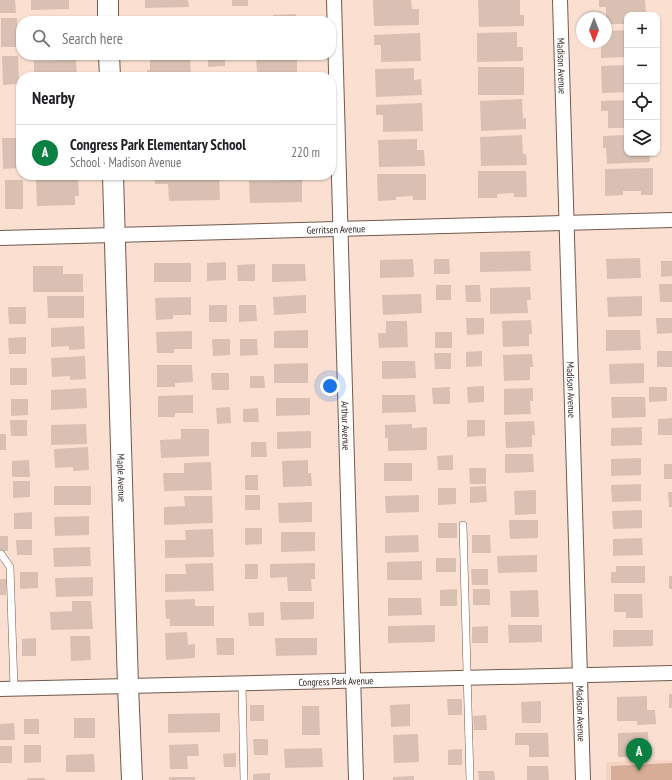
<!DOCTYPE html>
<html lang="en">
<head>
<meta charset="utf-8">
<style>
  body { margin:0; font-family:"PT Sans Narrow",sans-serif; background:#f6f6f6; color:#202124 }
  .controls { position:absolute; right:12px; top:12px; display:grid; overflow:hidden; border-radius:8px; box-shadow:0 1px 3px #0004 }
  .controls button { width:36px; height:36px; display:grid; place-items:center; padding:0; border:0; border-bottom:1px solid #e0e0e0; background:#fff; color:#202124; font:20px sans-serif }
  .compass { position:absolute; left:576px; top:12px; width:36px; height:36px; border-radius:50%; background:#fff; box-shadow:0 1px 3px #0004; rotate:180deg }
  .you { position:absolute; left:330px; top:386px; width:14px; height:14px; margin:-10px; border:3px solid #fff; border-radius:50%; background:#1a73e8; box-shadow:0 0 0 6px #1a73e833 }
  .badge { display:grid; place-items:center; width:26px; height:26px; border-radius:50%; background:#0b8043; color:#fff; font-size:13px; font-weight:700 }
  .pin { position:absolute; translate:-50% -33px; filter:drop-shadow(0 1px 2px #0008) }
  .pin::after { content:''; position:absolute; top:21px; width:14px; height:12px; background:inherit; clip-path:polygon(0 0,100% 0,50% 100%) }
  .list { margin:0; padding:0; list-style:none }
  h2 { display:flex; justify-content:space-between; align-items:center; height:52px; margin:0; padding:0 16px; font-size:17px }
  h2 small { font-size:13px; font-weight:400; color:#757577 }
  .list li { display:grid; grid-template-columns:26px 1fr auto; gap:12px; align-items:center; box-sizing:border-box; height:56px; padding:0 16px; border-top:1px solid #e0e0e0 }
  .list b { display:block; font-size:15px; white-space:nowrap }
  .list p { margin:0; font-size:13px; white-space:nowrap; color:#757577 }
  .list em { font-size:13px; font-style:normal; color:#757577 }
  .icon { flex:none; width:22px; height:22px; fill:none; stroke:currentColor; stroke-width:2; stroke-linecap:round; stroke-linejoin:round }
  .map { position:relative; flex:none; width:672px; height:780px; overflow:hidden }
  .search { position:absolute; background:#fff; box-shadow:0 1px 3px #0004; left:16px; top:16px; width:320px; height:44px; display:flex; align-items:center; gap:10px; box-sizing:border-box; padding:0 14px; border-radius:16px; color:#757577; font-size:15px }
  .panel { position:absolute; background:#fff; box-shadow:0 1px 3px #0004; left:16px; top:72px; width:320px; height:108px; border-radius:16px }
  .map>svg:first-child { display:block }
  .built { fill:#f6d4c2 }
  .green { fill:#d8ad97 }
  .building { fill:#dac0b2 }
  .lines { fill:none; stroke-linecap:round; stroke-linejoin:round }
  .lane-casing { stroke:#715a4e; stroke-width:8 }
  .street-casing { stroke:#715a4e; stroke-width:16 }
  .secondary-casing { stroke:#715a4e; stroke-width:22 }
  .lane { stroke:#fff; stroke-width:7 }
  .street { stroke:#fff; stroke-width:14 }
  .secondary { stroke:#fff; stroke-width:20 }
  .labels { text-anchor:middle; stroke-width:3; stroke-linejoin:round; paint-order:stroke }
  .street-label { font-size:10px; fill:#271d18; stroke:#fcf1eb }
</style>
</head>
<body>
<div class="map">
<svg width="672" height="780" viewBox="0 0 672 780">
  <rect width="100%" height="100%" fill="#fbe0d2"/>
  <path class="built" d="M672,760v20h-66v-18z"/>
  <path class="green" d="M672,763v17h-61v-14z"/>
  <path class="building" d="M0,0h15l1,13h-16z
    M31,0h38v9l-38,1z
    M145,0h43l1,7 -44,1z
    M232,0h16v6h-16z
    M373,0h38l1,9h7v16l-45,1z
    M478,0h42v15h4v11l-45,1z
    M599,0h46l1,15h-19v9h-21v-17h-7z
    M296,14v7h-23v-6z
    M1,18h16l1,29h-17z
    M189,19v2h-39v-1z
    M627,30v27l-26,1v-16h5v-11z
    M517,32v15h6v14l-46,1v-29z
    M420,33l1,28 -40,1v-17h-7v-10z
    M208,55h17v11l-17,1z
    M256,55h36v5h5v17h-32v-4h-8z
    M2,56h16l1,28 -16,1z
    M190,59l1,18h-44v-7h3v-10z
    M76,60l1,17h-43v-16z
    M627,65v27l-25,1 -1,-27z
    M478,67h46v28h-46z
    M414,68v12l7,-1 1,16 -46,2 -1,-28z
    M522,99l1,19h3v11l-45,2 -1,-30z
    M627,100v28h-19v-17h-7v-10z
    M422,103l1,28 -40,1v-17h-7v-10z
    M522,135l1,19h3l1,11 -46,1 -1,-29z
    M627,135v18h22l1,9 -43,2 -1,-16h-3v-12z
    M2,138h17l1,30 -17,1z
    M417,139v11h7l1,16 -46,1 -1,-27z
    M653,168v27h-12v-4h-18v4l-18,1v-27z
    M478,171h48l1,26h-13v-4l-17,1v4h-19z
    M377,174h49v26h-13v-4l-17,1v3l-18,1z
    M154,175h65l1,25 -51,1 -1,-17h-13z
    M78,177l1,19h-4v9l-38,1 -1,-28z
    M5,180h18v29h-18z
    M302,180v22l-52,1 -1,-22z
    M530,251l1,20 -51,1v-20z
    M640,258l1,20 -34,1 -1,-20z
    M413,259l1,18 -34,1v-18z
    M434,259h15l1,15h-16z
    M661,261h11v15l-11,1z
    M226,262v18l-19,1v-18z
    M154,263h37v19h-37z
    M255,264v17h-17l-1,-16z
    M272,264h33l1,17 -34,1z
    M33,266h30v8h20v18h-50z
    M659,284h13v18h-12z
    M436,285h15v15h-15z
    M465,285h15l1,17h-15z
    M530,287l1,13h-4l1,13 -38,1v-26z
    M421,294l1,19 -39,2 -1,-20z
    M306,295v18l-32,2 -1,-18z
    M47,296h37v22h-36z
    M642,296v20l-34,1 -1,-20z
    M191,297v18h-18v4l-17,1 -1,-22z
    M209,305h18v17h-18z
    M239,305h17l1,16 -18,1z
    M8,307h18v17h-17z
    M466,318h18v16l-17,1z
    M656,318h16v15l-15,1z
    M531,320l1,14h-3v12l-26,1 -1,-26z
    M386,321h21l1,26 -29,1 -1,-15h8z
    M84,326l1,23 -16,1v-4l-18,1v-19z
    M308,330v18h-34v-17z
    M606,330h34l1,20 -35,1z
    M192,331v18h-18v4h-17l-1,-21z
    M435,332h17v16h-17z
    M26,337v17h-17l-1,-16z
    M212,339h18v16l-17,1z
    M240,339h17l1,16 -18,1z
    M482,351v15l-16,1v-15z
    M657,351h15v16h-15z
    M434,353h17v16h-16z
    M532,354l1,13h-3v13l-26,1 -1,-26z
    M85,356l1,23 -16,1v-4l-18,1 -1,-19z
    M382,361h33l1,17 -34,1z
    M308,363v20h-34v-19z
    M644,363v20l-34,1 -1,-20z
    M157,365h35l1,17 -18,1v4h-18z
    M10,368h17v17h-17z
    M211,373h18v17h-17z
    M250,376h14l1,12h-15z
    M484,386v16l-16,1 -1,-16z
    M450,387v17h-17l-1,-16z
    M649,387h18v14l-18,1z
    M86,388l1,20 -36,2v-20z
    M533,388v13h-3l1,13 -27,1v-26z
    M193,395v18h-18v4h-17v-21z
    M382,395h33l1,17 -34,1z
    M611,397h34l1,20 -34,1z
    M276,398h34v17l-34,1z
    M11,399h17v16l-17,1z
    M230,407l1,16 -14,1 -1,-16z
    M258,408l1,14h-16v-13z
    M672,418v17h-14v-16z
    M10,420h17v16h-16z
    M467,420h18v16l-18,1z
    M534,421l1,14h-3v12l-26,1 -1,-26z
    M86,424l1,20 -36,1v-20z
    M412,424v4l15,-1v23l-39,1v-13h-3v-13z
    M642,427v18l-31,1v-18z
    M181,429h28v27l-48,2 -1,-18 21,-1z
    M311,431v17l-34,1v-17z
    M0,434h6v16h-6z
    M251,442h15l1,15h-16z
    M88,447l1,23 -16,1v-4l-18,1 -1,-19z
    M505,454h28l1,18 -29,1z
    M453,455v15h-15l-1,-14z
    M641,458v17l-30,1v-17z
    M29,460l1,17h-18v-16z
    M308,460v13h3l1,13 -29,1 -1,-26z
    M211,462l1,28 -48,1 -1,-18h21v-10z
    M384,463h28v18h-28z
    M664,464h8v15h-8z
    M469,468h17v16h-16z
    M245,475h13v15h-13z
    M13,481h17v16l-17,1z
    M641,484v17l-29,1 -1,-17z
    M54,486h37v19h-37z
    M486,486l1,16 -17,1v-16z
    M438,488h18v16l-18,1z
    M536,490v24l-21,1 -1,-24z
    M668,492h4v15h-3z
    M245,495h15v15h-15z
    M419,495v17l-33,1 -1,-17z
    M184,496h28l1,27 -49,2v-18l21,-1z
    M312,502v20l-33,1 -1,-20z
    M642,510v18l-29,1 -1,-18z
    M32,512v17h-18v-16z
    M89,516v19l-34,1 -1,-19z
    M509,520h29v18l-28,1z
    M438,523h19v15h-19z
    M245,528h17v16l-17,1z
    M213,529l1,28 -49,1v-18h21l-1,-10z
    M281,532h34v19l-34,1z
    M418,535l1,17 -34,1v-17z
    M472,535h18l1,18h-19z
    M0,536h8v15h-8z
    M642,538l1,17 -30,1v-17z
    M16,540h16v15h-15z
    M90,547l1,19 -37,1 -1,-19z
    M537,555v17l-39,1 -1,-17z
    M436,558h20v14h-20z
    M422,561v19h-35v-18z
    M213,563l1,28 -49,1v-18h21l-1,-10z
    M315,563v16h-4l1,12h-24l-1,-14 -17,1v-14z
    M245,564h13v15h-13z
    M616,566h29v17h-34v-11h5z
    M471,569h17v16h-16z
    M20,572h18v16l-18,1z
    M669,576h3v13h-3z
    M93,577v19l-37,1 -1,-19z
    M0,579h6v16h-6z
    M457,589v17h-17v-16z
    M473,589h17v16h-17z
    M538,590l1,27h-28l-1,-26z
    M614,594h28l1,24h-17v-6h-12z
    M388,598h33l1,17 -34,1z
    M195,599v7h19v20h-44v-7h-4l-1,-19z
    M72,601h19l2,28 -42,1 -1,-18 22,-1z
    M280,602h34v17l-33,1z
    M264,612v14h-15l-1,-13z
    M435,625v17l-47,1v-17z
    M508,625h34v17l-33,1z
    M488,626v17h-16v-16z
    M613,630h40v16l-40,1z
    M187,632l1,13 7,-1v14l-29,2 -1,-27z
    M70,636h20l1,24 -20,1z
    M36,638v18h-14v-17z
    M216,638h18v17h-17z
    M275,638h42v17l-41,1z
    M669,694h3v14h-3z
    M647,696v14h8l1,14 -19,1v-4h-20v-24z
    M447,699h15v16h-14z
    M541,701v22h-19l-1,-21z
    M410,704v22l-19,1 -1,-22z
    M250,705h14v16h-14z
    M302,706h17l1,29h-18z
    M220,713v19l-52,1v-19z
    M486,715l1,15h-13l-1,-14z
    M74,718h21v20h-21z
    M24,719h15v15h-15z
    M14,723l1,17h-15v-16z
    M648,732l1,25h-31v-24z
    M515,733h33l1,24h-20v-12h-14z
    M418,734l1,28 -25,1 -1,-28z
    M253,739h15v16h-14z
    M198,744l1,12h-12l1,13h-18l-1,-24z
    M24,745h17v17l-17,1z
    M0,746h12v17h-12z
    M322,748l1,19 -38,1 -1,-19z
    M462,749v16h-14v-15z
    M236,753v14h-12l-1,-13z
    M94,754l1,18h-29v-17z
    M527,766h21l1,14h-22z
    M478,771h16l1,9h-16z
    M270,773v7h-17v-6z
    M414,776v4h-21v-3z
    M169,777h26v3h-26z
    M27,778h18v2h-17z"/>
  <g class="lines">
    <g class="lane-casing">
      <path id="lane" d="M463,525l7,255
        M1,554l9,13 4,121
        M242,683l2,97"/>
    </g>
    <g class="street-casing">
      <g id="street">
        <path id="s1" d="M334,0l22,780"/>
        <path id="s2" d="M560,0l23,780"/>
        <path id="s3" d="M0,238l672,-18"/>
        <path id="s4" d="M0,689l672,-16"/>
      </g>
    </g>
    <g class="secondary-casing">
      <g id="secondary">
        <path d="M108,0v21"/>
        <path d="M109,55l1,22"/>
        <path id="s5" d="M113,175l15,511 4,94"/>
      </g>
    </g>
    <use href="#lane" class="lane"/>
    <use href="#street" class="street"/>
    <use href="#secondary" class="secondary"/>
  </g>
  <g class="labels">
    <g class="street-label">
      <text dy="4" stroke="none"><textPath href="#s2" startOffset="66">Madison Avenue</textPath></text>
      <text dy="4" stroke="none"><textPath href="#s3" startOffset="336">Gerritsen Avenue</textPath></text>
      <text dy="4" stroke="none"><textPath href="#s2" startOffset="390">Madison Avenue</textPath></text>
      <text dy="4" stroke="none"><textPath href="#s1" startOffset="426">Arthur Avenue</textPath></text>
      <text dy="4" stroke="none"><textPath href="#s5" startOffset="303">Maple Avenue</textPath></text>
      <text dy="4" stroke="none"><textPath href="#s4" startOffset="336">Congress Park Avenue</textPath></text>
      <text dy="4" stroke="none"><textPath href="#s2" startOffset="714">Madison Avenue</textPath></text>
    </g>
  </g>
</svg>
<div class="controls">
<button>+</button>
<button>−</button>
<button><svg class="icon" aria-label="locate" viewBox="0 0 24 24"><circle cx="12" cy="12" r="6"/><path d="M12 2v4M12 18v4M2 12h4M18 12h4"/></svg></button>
<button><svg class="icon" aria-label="layers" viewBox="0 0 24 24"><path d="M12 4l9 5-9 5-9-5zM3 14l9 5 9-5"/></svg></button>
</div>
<svg class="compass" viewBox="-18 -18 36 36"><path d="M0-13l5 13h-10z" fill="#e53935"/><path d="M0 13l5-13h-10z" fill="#757577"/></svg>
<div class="you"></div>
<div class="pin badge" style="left:639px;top:771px">A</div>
<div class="search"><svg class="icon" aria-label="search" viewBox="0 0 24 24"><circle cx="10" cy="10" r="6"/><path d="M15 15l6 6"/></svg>Search here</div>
<section class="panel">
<h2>Nearby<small></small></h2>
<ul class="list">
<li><span class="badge">A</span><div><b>Congress Park Elementary School</b><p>School · Madison Avenue</p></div><em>220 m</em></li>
</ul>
</section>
</div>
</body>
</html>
